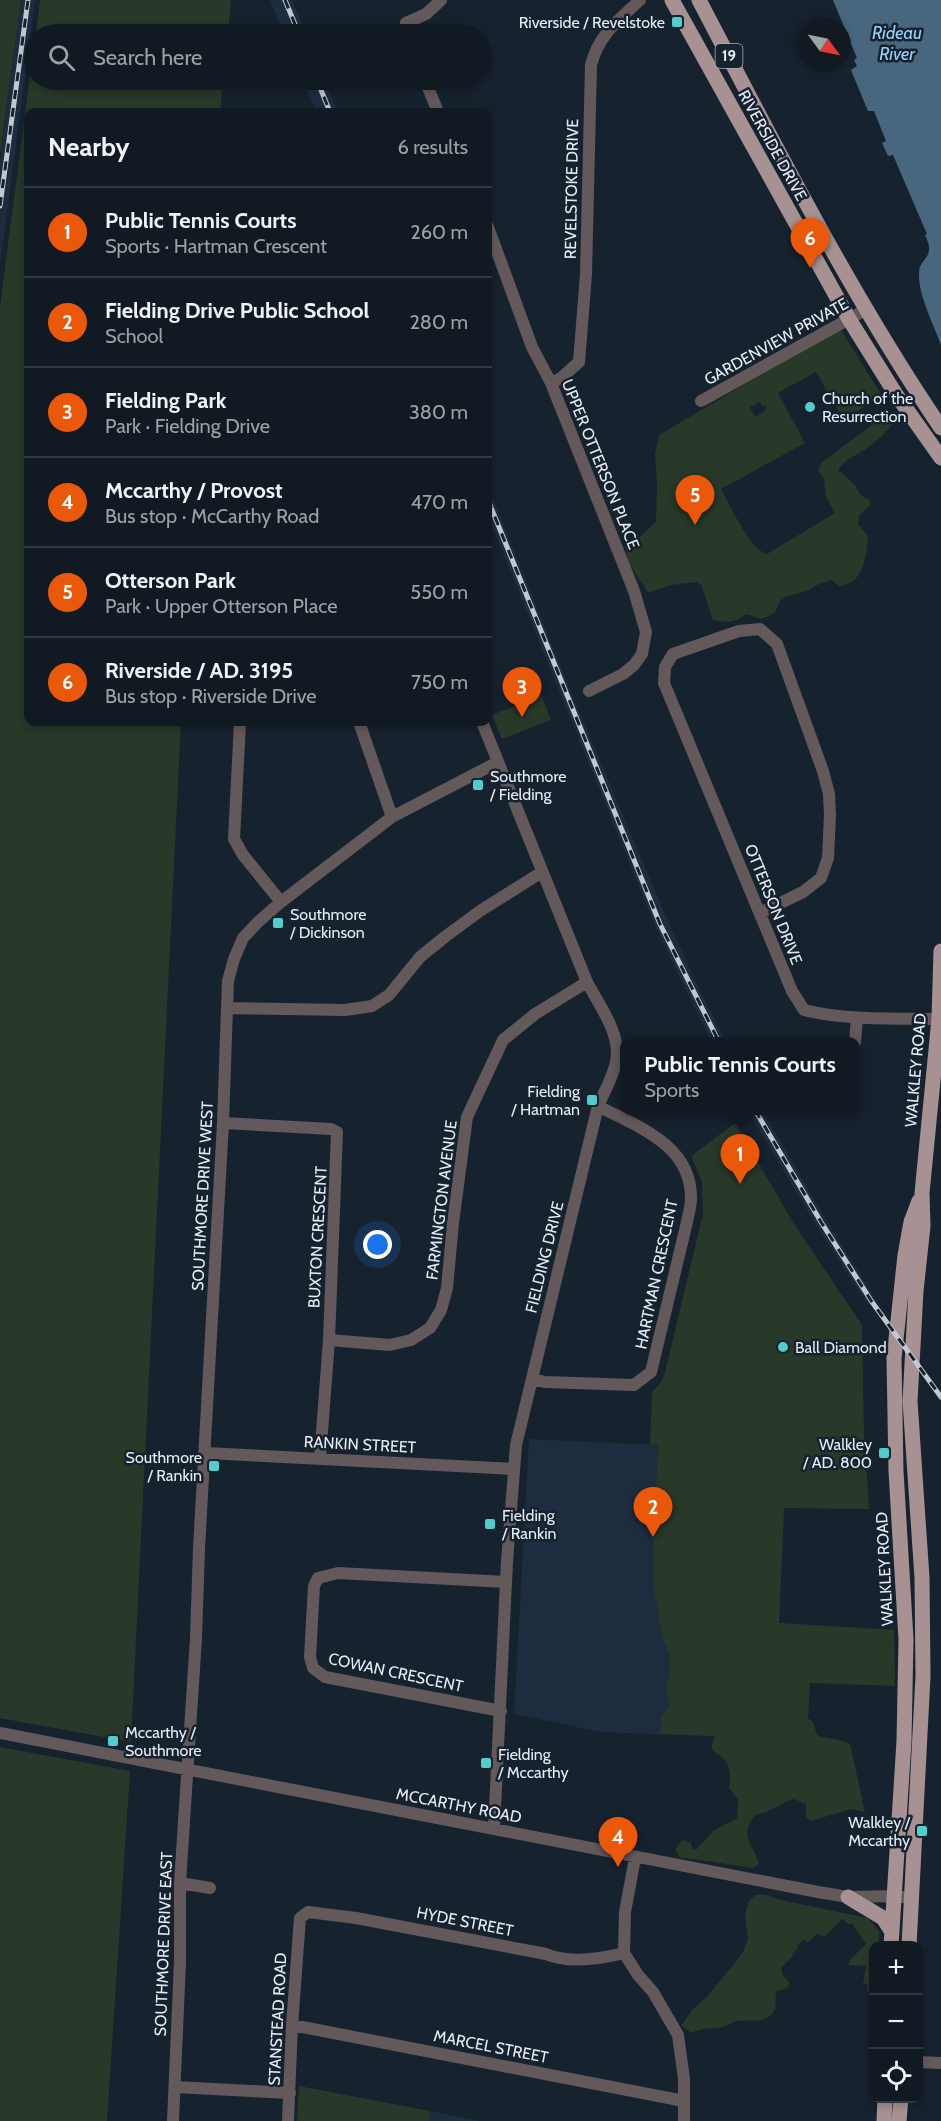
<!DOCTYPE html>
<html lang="en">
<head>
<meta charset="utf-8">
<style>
  body { margin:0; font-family:Cabin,sans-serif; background:#1a232b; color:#f1f3f6 }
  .controls { position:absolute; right:18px; bottom:18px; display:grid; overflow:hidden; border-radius:12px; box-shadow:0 3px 9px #0003 }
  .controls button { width:54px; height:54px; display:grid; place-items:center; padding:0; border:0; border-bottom:2px solid #303841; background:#111a23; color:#f1f3f6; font:30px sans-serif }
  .compass { position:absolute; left:797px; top:18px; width:54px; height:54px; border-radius:50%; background:#111a23; box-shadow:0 3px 9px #0003; rotate:123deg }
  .you { position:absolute; left:378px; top:1245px; width:21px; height:21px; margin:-15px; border:4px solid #fff; border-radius:50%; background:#1a73e8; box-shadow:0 0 0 9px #1a73e833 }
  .badge { display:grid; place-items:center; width:39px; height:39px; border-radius:50%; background:#ea580c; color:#fff; font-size:20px; font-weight:700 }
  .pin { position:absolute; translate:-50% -50px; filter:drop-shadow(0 2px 3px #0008) }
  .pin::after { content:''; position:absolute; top:32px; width:21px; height:18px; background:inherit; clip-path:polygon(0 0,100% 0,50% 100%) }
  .popup { position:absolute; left:620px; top:1037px; width:240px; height:78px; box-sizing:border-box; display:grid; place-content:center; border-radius:12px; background:#111a23; filter:drop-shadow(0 2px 4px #0005); font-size:20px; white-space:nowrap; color:#9ca1a6 }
  .popup b { font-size:22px; color:#f1f3f6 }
  .popup::after { content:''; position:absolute; left:50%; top:100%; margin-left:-12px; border:12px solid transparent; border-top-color:#111a23 }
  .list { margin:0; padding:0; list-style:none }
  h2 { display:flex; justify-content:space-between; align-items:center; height:78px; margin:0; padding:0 24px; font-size:26px }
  h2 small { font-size:20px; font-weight:400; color:#9ca1a6 }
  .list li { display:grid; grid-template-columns:39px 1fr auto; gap:18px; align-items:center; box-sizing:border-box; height:90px; padding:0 24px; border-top:2px solid #303841 }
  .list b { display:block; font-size:22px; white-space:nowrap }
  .list p { margin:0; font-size:20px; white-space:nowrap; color:#9ca1a6 }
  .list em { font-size:20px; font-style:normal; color:#9ca1a6 }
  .icon { flex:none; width:33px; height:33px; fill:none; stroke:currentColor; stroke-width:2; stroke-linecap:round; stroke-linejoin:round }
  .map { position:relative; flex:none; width:941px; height:2121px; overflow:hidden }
  .search { position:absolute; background:#111a23; box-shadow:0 3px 9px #0003; left:24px; top:24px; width:468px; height:66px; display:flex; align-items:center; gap:15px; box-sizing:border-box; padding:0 21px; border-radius:33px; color:#9ca1a6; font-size:22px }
  .panel { position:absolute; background:#111a23; box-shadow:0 3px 9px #0003; left:24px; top:108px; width:468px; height:618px; border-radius:12px }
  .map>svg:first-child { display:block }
  .built { fill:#1e2c3f }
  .green { fill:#283829; fill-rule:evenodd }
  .water { fill:#48677f }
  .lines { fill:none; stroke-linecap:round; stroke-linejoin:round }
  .minor { stroke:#64595a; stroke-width:12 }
  .major { stroke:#a79193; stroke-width:15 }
  .rail-casing { stroke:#c0c8d2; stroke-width:5 }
  .rail { stroke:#17222f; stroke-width:3; stroke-dasharray:9; stroke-linecap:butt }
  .poi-dot { fill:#52cdcc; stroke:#17222f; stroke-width:2 }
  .labels { text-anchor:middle; stroke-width:5; stroke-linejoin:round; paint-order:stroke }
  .shield { fill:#17222f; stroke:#a7afba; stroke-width:1.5 }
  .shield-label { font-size:15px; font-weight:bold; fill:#e5ecf6 }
  .poi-label { font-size:16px; fill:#e5ecf6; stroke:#17222f; text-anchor:start }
  .street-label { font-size:16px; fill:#e5ecf6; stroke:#17222f }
  .water-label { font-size:18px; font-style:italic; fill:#99d0fb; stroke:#17222f }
</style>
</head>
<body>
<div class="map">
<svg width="941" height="2121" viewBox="0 0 941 2121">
  <rect width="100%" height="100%" fill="#17222f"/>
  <path class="built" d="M21,0h14l-35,265v-105z
    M270,0h22l14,34h-22z
    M303,80h21l14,32h-22z
    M488,486l87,216 93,219 34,74 24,46h-15l-55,-113 -168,-412z
    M748,1111h15l62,107 51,82 -8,5 -52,-80z
    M529,1439l258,12 -8,172 115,7 1,56 -85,-4 -3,58 -207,-8 -86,-18z
    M430,2111l51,10h-51z"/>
  <path class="green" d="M0,0h21l-21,155z
    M40,0h191l-3,34h-192z
    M34,45v35h189l-3,32h-192v610h153l-50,1020 -131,-24v-1412z
    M840,328l42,68 -39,24 -27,-48 -38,21 27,50 -84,46c9,16 29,61 46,65l68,-41 -9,-16 -2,-19 -6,-8 4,-8 47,-35 15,-13 5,2 3,9c-7,9 -16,17 -26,24 -10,6 -22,11 -28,21l17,15 5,9 10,7 1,3 -12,12 -1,8 10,12c-2,19 -3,48 -29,50l-8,-6 -17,6 -5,4 -23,7 -6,4 -5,12 -13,6 -16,-5c-10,9 -20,9 -33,6l-12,-35 -4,-3 -26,3 -23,8c-8,-18 -26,-29 -21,-51l13,-5 16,-15 1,-37 -2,-31 4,-19zM760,402l3,5 2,-2 2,3 -3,1 1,2 -10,6 -5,-10z
    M541,695l10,25 -49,19 -10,-24z
    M735,1123l59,101 68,101 2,107 5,77 -85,-1 -5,115 115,7 1,56 -85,-3 -2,35 5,4 4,13c11,5 23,3 33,9l15,68 -14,-3 -40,12 -5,-4v-13l-12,-5c-14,4 -27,15 -39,16 -15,21 -5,26 3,45v4l-5,4 -74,-11 -4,-8 7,-9 9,3 2,6 3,1 17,-19 24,-13 1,-18 -9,-12c2,-7 1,-19 -2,-25 -6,-12 -22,-7 -12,-27l-55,-2 1,-18 8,-9 -3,-18 4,-17v-16l-8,-20 -8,-48v-47l4,-96h-8l2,-53 10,-11 3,-9 38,-158 -1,-32 -11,-26z
    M0,1747l130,24 -23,350h-107z
    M755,1895h12l14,5 87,18 11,13v14l-5,1 -1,47 -6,-2v-7h-4l3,-18 -17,-1v-4l17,-17 -14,-21 -3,2 -7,-6 -18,18 -7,-3 -9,8 -5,-2 -6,6 1,2 -6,6 1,2 -12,12 2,8 6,6 -1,5 -12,5c-1,6 1,13 -2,18 -6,15 -25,9 -38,11 -4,1 -8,5 -13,6 -12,2 -19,0 -31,6l-11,-7 13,-18 12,-10 36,-44 6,-15 -3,-24 4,-14z
    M299,2086l131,25v10h-133z"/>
  <path class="water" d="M833,0h108v345c-7,-20 -23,-50 -22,-72 0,-16 18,-14 6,-38l2,-1 -34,-79 -5,1 -6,-13 4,-2 -12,-30h-6l-17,-41 6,-4 -3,-6 3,-2z"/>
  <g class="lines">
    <path class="minor" d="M408,34l-2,-11 20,-9 15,-14
      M425,80l13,32
      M488,227l44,120 19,36 83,208 12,41 -4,22 -8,11 -11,9 -34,17
      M551,383l10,-5 18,-16 7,-88 5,-209c8,-31 27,-44 49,-65
      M701,401l166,-92
      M240,722l-6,117 9,16 38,47
      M359,722l33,95
      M482,722l105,260c12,23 35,53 29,80 -3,15 -12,30 -18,44l-82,339 -9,117 -13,267
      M760,913l43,-21 18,-14 7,-20 2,-43 -1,-21 -6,-23 -46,-127 -17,-15 -21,2 -66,23 -8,13 -1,16 128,308 12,19c45,11 91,8 137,9
      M227,1008l118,2 27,-4 17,-11 31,-38 26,-21 34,-25 62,-39
      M855,1042l2,-24
      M223,1123l108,6 6,3 -8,208 -9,118
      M329,1340l61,5 21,-5 19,-12 11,-18 6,-22 6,-65 14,-106 36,-77 32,-26 52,-32
      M532,1379l13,3 89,3 17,-13 36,-150c1,-7 4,-15 4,-23 1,-54 -53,-72 -93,-93
      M206,1453l307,16
      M501,1711l-176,-34 -12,-9 -3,-11 4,-71 4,-8 20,-5 168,9
      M0,1733c273,52 545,107 818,159l30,5 46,-1 18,2
      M635,1858l-10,54 -1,41 14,22 15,17 25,43 6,44v42
      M180,1883l30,5
      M292,2025l392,76
      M918,2062l23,1
      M175,2087l115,6
      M173,2121l7,-159v-79l16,-245 3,-90 24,-425 5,-142 6,-22 9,-21 15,-16 23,-20 111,-85 106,-55
      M288,2121l4,-96 8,-107 8,-6 48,6 190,36c23,10 54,5 78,-1"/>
    <path class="major" d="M672,0l177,319 46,74 46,65
      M699,0c76,145 150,292 242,428
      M848,1897l35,21 9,14
      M891,1946l13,-205 2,-102 -10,-168 -2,-113 11,-103 6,-33 8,-21
      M909,1946l14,-270 -1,-98 -12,-177 6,-110 7,-65 -1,-33 17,-174 2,-68
      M884,2121l1,-23
      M899,2121l2,-23"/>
    <g class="rail-casing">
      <path id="rail" d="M285,0l14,34
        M317,80l13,32
        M0,206l28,-206
        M488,500l172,424 59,118
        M755,1110l66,112 51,80 69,95"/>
    </g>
    <use href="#rail" class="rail"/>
  </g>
  <g class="poi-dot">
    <rect x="671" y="16" width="12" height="12" rx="3"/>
    <circle cx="810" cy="407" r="6"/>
    <rect x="472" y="779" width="12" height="12" rx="3"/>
    <rect x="272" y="917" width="12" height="12" rx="3"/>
    <rect x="586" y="1094" width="12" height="12" rx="3"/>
    <circle cx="783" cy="1347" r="6"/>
    <rect x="878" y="1447" width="12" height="12" rx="3"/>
    <rect x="208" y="1460" width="12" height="12" rx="3"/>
    <rect x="484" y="1518" width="12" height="12" rx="3"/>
    <rect x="107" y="1735" width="12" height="12" rx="3"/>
    <rect x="480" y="1757" width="12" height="12" rx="3"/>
    <rect x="916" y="1825" width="12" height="12" rx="3"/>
  </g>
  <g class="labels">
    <rect class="shield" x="715.5" y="44" width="27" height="24" rx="4.5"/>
    <g class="shield-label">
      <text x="729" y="61">19</text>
    </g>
    <g class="poi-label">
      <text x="665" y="28" text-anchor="end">Riverside / Revelstoke</text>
      <text x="822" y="404">Church of the<tspan x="822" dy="18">Resurrection</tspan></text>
      <text x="490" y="782">Southmore<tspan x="490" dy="18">/ Fielding</tspan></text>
      <text x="290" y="920">Southmore<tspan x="290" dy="18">/ Dickinson</tspan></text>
      <text x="580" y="1097" text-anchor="end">Fielding<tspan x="580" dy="18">/ Hartman</tspan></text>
      <text x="795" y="1353">Ball Diamond</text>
      <text x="872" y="1450" text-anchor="end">Walkley<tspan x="872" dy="18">/ AD. 800</tspan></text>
      <text x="202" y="1463" text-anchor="end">Southmore<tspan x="202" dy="18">/ Rankin</tspan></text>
      <text x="502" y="1521">Fielding<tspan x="502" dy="18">/ Rankin</tspan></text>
      <text x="125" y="1738">Mccarthy /<tspan x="125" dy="18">Southmore</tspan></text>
      <text x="498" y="1760">Fielding<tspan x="498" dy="18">/ Mccarthy</tspan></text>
      <text x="910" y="1828" text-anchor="end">Walkley /<tspan x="910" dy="18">Mccarthy</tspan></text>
    </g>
    <g class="street-label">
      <text transform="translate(773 145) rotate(61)" y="6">RIVERSIDE DRIVE</text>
      <text transform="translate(571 189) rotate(-89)" y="6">REVELSTOKE DRIVE</text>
      <text transform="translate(776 341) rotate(-29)" y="6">GARDENVIEW PRIVATE</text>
      <text transform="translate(601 464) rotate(68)" y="6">UPPER OTTERSON PLACE</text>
      <text transform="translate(774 904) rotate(68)" y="6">OTTERSON DRIVE</text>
      <text transform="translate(915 1070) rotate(-85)" y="6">WALKLEY ROAD</text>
      <text transform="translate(202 1196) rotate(-87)" y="6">SOUTHMORE DRIVE WEST</text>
      <text transform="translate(441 1200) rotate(-83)" y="6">FARMINGTON AVENUE</text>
      <text transform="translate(317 1237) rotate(-87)" y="6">BUXTON CRESCENT</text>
      <text transform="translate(544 1257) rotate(-76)" y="6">FIELDING DRIVE</text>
      <text transform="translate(656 1274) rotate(-78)" y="6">HARTMAN CRESCENT</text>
      <text transform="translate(360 1444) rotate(3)" y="6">RANKIN STREET</text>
      <text transform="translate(884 1569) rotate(-93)" y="6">WALKLEY ROAD</text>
      <text transform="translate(396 1672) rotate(12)" y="6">COWAN CRESCENT</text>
      <text transform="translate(459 1805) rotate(11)" y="6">MCCARTHY ROAD</text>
      <text transform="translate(465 1921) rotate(11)" y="6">HYDE STREET</text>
      <text transform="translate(163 1944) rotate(-88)" y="6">SOUTHMORE DRIVE EAST</text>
      <text transform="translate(277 2019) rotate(-87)" y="6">STANSTEAD ROAD</text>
      <text transform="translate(491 2046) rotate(11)" y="6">MARCEL STREET</text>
    </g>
    <g class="water-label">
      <text x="897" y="39">Rideau<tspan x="897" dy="21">River</tspan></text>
    </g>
  </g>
</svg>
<div class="controls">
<button>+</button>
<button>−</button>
<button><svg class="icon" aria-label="locate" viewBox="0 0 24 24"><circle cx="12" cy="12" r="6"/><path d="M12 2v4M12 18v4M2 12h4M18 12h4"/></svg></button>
</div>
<svg class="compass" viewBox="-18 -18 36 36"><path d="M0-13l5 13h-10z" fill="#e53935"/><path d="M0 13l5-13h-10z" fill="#9ca1a6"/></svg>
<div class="you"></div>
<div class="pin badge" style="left:740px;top:1184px">1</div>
<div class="popup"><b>Public Tennis Courts</b>Sports</div>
<div class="pin badge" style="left:653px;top:1537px">2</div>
<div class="pin badge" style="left:522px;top:717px">3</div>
<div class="pin badge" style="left:618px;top:1867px">4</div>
<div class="pin badge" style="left:695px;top:525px">5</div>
<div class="pin badge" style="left:810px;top:268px">6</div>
<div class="search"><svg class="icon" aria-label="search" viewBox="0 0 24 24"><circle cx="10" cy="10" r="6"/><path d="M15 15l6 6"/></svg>Search here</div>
<section class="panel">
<h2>Nearby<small>6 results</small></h2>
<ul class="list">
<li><span class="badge">1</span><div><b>Public Tennis Courts</b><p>Sports · Hartman Crescent</p></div><em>260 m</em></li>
<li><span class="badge">2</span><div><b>Fielding Drive Public School</b><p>School</p></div><em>280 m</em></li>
<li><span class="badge">3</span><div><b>Fielding Park</b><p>Park · Fielding Drive</p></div><em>380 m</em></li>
<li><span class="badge">4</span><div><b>Mccarthy / Provost</b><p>Bus stop · McCarthy Road</p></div><em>470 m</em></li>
<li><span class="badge">5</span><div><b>Otterson Park</b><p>Park · Upper Otterson Place</p></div><em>550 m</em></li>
<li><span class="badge">6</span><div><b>Riverside / AD. 3195</b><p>Bus stop · Riverside Drive</p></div><em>750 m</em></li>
</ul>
</section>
</div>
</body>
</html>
